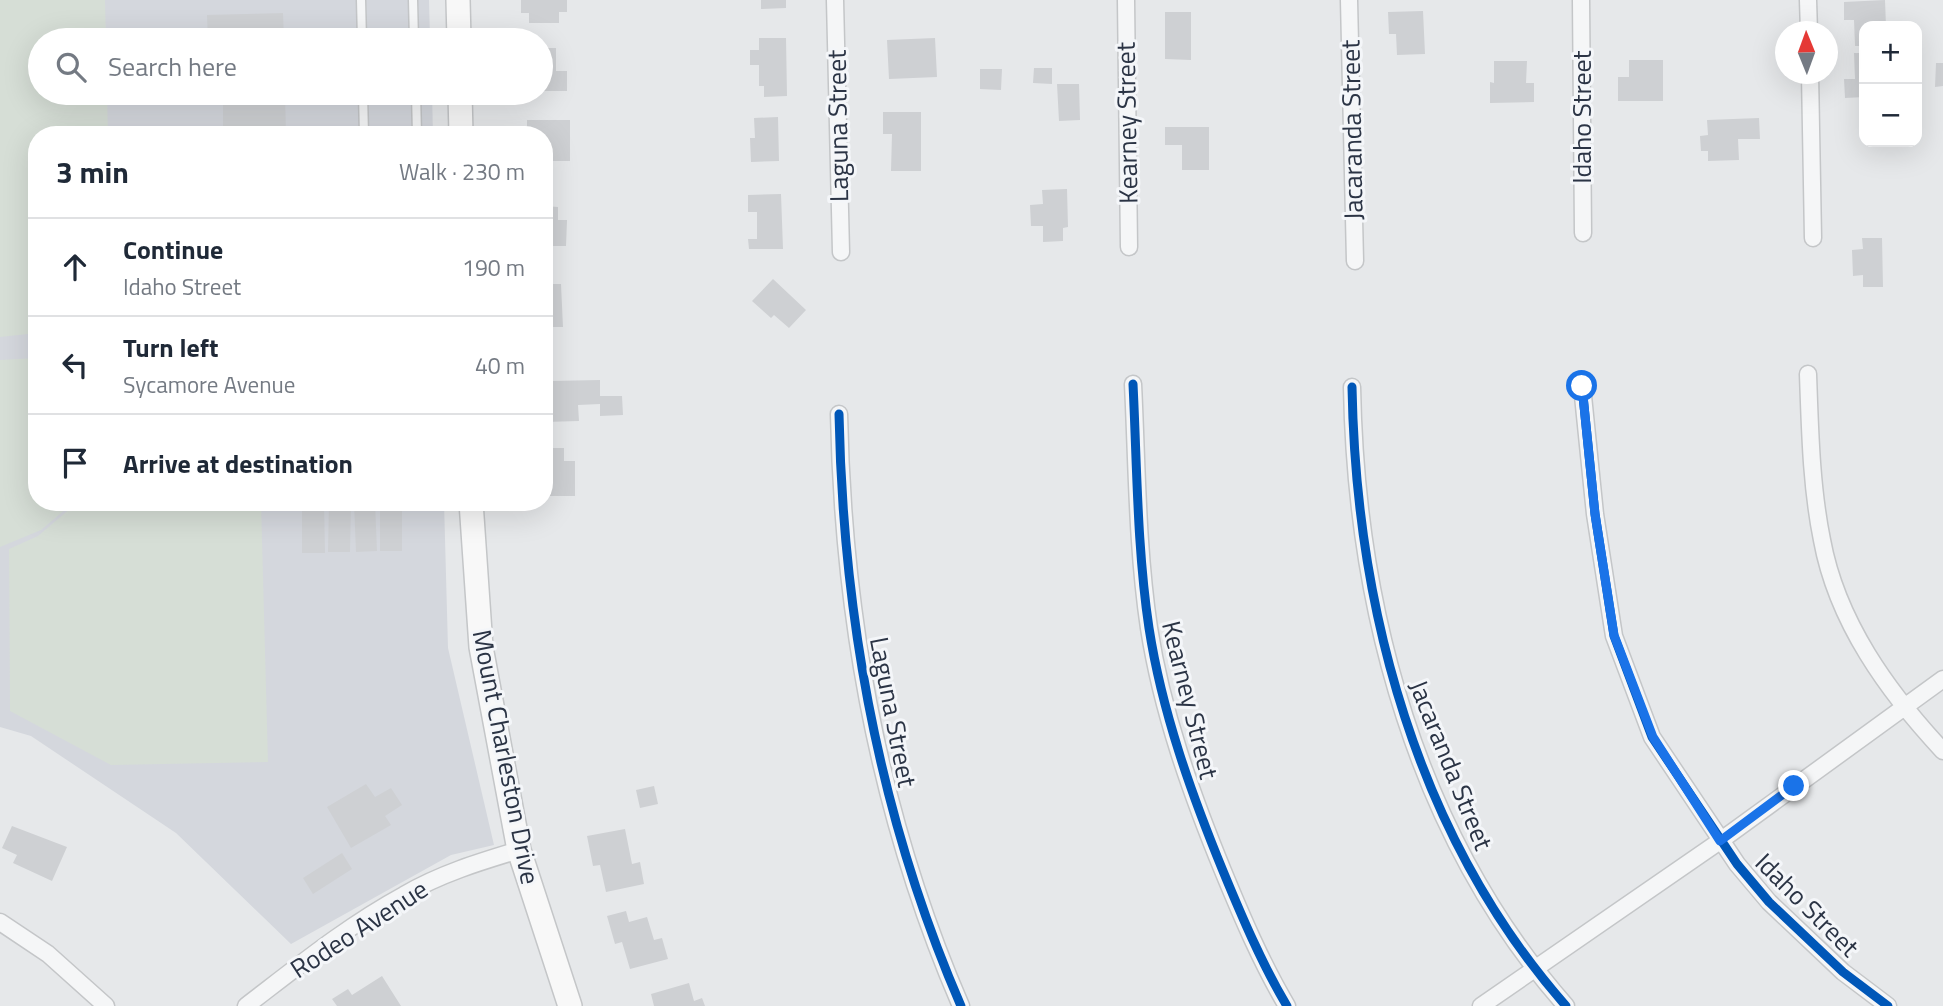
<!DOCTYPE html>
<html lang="en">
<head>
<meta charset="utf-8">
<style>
  body { margin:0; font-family:"Titillium Web",sans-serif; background:#f2f2f3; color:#1f2937 }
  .controls { position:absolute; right:21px; top:21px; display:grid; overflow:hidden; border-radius:14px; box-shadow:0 7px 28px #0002 }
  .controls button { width:63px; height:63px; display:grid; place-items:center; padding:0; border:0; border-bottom:2px solid #e0e1e3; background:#fff; color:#1f2937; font:35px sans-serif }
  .compass { position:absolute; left:1775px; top:21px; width:63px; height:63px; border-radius:50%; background:#fff; box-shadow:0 7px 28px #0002; rotate:359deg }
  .stop { position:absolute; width:21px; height:21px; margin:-16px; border:5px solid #1a73e8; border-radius:50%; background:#fff }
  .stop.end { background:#1a73e8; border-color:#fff; box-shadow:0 2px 7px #0008 }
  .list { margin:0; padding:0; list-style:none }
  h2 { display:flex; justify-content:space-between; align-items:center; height:91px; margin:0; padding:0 28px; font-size:30px }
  h2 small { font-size:23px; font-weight:400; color:#747a83 }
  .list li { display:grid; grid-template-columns:46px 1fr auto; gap:21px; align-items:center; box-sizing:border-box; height:98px; padding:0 28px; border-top:2px solid #e0e1e3 }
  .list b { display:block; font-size:26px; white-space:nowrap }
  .list p { margin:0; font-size:23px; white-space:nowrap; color:#747a83 }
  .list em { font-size:23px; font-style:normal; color:#747a83 }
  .icon { flex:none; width:38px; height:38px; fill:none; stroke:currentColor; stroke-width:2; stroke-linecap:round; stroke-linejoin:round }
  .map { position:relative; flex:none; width:1943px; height:1006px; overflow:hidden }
  .search { position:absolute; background:#fff; box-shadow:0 7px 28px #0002; left:28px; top:28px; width:525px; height:77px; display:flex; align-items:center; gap:18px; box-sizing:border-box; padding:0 24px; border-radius:38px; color:#747a83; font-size:26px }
  .panel { position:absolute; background:#fff; box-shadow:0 7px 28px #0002; left:28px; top:126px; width:525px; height:385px; border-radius:28px }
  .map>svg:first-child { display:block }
  .built { fill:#d4d7dd }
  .green { fill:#d6ded6 }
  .building { fill:#ced0d3 }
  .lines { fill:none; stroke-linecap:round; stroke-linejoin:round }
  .lane-casing { stroke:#c4c6c8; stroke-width:11 }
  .street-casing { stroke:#c4c6c8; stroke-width:19 }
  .secondary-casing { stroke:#c4c6c8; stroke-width:26 }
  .lane { stroke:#f5f6f7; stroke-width:8 }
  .street { stroke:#f5f6f7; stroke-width:16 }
  .secondary { stroke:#f8f8f8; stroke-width:23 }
  .cycleway-casing { stroke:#f4f6f9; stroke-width:13 }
  .cycleway { stroke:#0057b8; stroke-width:9 }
  .route { stroke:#1a73e8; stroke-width:9 }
  .labels { text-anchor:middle; stroke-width:6; stroke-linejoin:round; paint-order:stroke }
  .street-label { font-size:26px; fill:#2b3445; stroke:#f4f6f9 }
</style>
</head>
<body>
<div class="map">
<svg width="1943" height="1006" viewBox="0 0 1943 1006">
  <rect width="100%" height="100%" fill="#e6e8ea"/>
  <path class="built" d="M0,0h429l1,40h-390v53h392l1,42h-396v367h407l4,146 46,197 -43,10 -160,89 -115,-111 -145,-97 -31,-9z"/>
  <path class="green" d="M0,0h105l1,40h-66v53h67l1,42h-71v198l-37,4z
    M37,358v144h37l-33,28 -41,17v-187z
    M78,502h183l7,260 -157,3 -101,-54 -1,-162 29,-13z"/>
  <path class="building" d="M521,0h46v12h-8v11h-30v-10h-8z
    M761,0h25v8l-25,1z
    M1885,0l1,26h-22v20h-9l-1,-26h-10v-18z
    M1423,11l2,43 -28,1 -1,-21h-7l-1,-22z
    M1165,12h26v48l-26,-1z
    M283,13l1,27h-76l-1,-25z
    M759,38h27l1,58 -23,1v-11h-5v-21h-9v-15h9z
    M935,38l2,39 -48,2 -2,-39z
    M541,48h15v23h11v20h-26z
    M1854,53h10v44l-19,1 -1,-19h11z
    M1629,60h34v41h-45v-24h11z
    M1494,61h33l-1,22h8v19l-44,1v-21l4,1z
    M1936,63h7v23l-8,1z
    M1034,68h18v16l-19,-1z
    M980,69h22l-1,21 -21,-1z
    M1057,84h22l1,36 -21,1z
    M223,93h62l1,42h-63z
    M883,112h38v59h-30l1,-37h-9z
    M778,117l1,44 -28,1 -1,-24h5l-1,-20z
    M1759,118l1,21h-22l1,21 -31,1v-10h-7l-1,-15 8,-1 -1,-15z
    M527,120h43v41h-25l-1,-26h-17z
    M1165,127h44v43h-27v-25h-17z
    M1067,189l1,38 -5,1v13l-20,1v-16h-12l-1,-21 13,-1 -1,-14z
    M781,194l2,55h-34l-1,-10h9v-27h-9v-17z
    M544,206l14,1v13h9l-1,26h-22z
    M1862,238h20l1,49h-20v-12l-10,1 -1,-26 11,-1z
    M773,279l33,31 -17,18 -15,-13 -3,3 -19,-17z
    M544,284h17l2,43h-19z
    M600,380v16h22l1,19 -23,1v-12l-22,1 1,16 -35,1v-21h7v-20z
    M544,448h20v13h11v35h-31z
    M302,502h22l1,51h-23z
    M329,502h22l-1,50h-22z
    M354,502h21l2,49 -21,1z
    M380,502h22v49h-22z
    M366,784l9,13 16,-9 11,17 -17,11 6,9 -40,23 -24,-41z
    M654,786l4,18 -18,4 -4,-18z
    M12,826l55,21 -15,34 -39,-18 4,-8 -15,-7z
    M625,829l7,35 8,-2 4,22 -38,8 -6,-27 -7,1 -6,-30z
    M342,853l10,16 -39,25 -10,-16z
    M626,911l3,11 18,-5 7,23 8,-2 6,21 -38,10 -8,-27 -7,2 -8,-28z
    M382,976l19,30h-64l-5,-7 16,-10 4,6z
    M689,983l5,18 8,-3 3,8h-51l-3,-12z"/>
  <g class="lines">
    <g class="lane-casing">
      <path id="lane" d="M361,0l1,40
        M413,0l1,40
        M363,93l1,42
        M416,93l1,42"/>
    </g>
    <g class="street-casing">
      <path id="street" d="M835,0l6,252
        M1126,0l3,247
        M1349,0l6,261
        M1581,0l2,233
        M1808,0l1,32
        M1810,74l3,164
        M1808,374c2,55 3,112 14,166 15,82 66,152 121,211
        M1133,384c4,81 4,164 16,244 13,84 42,165 74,243 19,46 39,93 64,135
        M1582,386l13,128 19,122 38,101 85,127 32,38 74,70 45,34
        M1352,387c4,222 65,450 214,619
        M839,414c4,205 40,403 122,592
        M0,922l48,32 58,52
        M246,1006c51,-39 101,-80 158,-111 36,-21 75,-33 115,-45
        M1481,1006l239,-165 223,-162"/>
    </g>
    <g class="secondary-casing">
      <path id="secondary" d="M458,0l1,40
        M460,93l1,42
        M471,502l10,145 38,203 51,156"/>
    </g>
    <use href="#lane" class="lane"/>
    <use href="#street" class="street"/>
    <use href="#secondary" class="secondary"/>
    <g class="cycleway-casing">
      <path id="cycleway" d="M1133,384c4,81 4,164 16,244 13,84 42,165 74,243 19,46 39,93 64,135
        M1582,386l13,128 19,122 38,101 85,127 32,38 74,70 45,34
        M1352,387c4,222 65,450 214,619
        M839,414c4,205 40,403 122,592"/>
    </g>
    <use href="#cycleway" class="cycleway"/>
  </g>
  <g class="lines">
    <path class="route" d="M1582,386l13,128 19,121 39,102 67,104 74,-55"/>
  </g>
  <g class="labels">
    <g class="street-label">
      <text transform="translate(1582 117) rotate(-90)" y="9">Idaho Street</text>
      <text transform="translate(1127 123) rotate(-91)" y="9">Kearney Street</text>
      <text transform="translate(838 126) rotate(-91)" y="9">Laguna Street</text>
      <text transform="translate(1352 130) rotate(-91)" y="9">Jacaranda Street</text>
      <text transform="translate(1190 700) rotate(76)" y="9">Kearney Street</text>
      <text transform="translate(893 712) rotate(79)" y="9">Laguna Street</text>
      <text transform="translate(506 757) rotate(79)" y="9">Mount Charleston Drive</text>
      <text transform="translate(1451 765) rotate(68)" y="9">Jacaranda Street</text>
      <text transform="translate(1807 905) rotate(45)" y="9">Idaho Street</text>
      <text transform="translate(359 929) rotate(-33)" y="9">Rodeo Avenue</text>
    </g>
  </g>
</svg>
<div class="controls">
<button>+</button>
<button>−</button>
</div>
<svg class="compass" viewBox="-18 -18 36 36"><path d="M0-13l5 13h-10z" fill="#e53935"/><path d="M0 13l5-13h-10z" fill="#747a83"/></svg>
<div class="stop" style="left:1582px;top:386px"></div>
<div class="stop end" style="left:1794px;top:786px"></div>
<div class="search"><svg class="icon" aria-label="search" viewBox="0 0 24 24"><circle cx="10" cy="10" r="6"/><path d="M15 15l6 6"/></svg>Search here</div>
<section class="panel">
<h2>3 min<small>Walk · 230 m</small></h2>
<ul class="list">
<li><svg class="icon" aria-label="ahead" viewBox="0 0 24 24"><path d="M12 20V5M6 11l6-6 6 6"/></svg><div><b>Continue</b><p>Idaho Street</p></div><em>190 m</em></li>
<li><svg class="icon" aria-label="left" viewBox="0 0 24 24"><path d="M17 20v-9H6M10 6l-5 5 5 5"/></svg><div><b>Turn left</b><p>Sycamore Avenue</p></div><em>40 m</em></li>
<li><svg class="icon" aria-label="arrive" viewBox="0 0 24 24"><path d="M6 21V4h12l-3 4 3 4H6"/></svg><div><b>Arrive at destination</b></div></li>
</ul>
</section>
</div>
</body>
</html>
